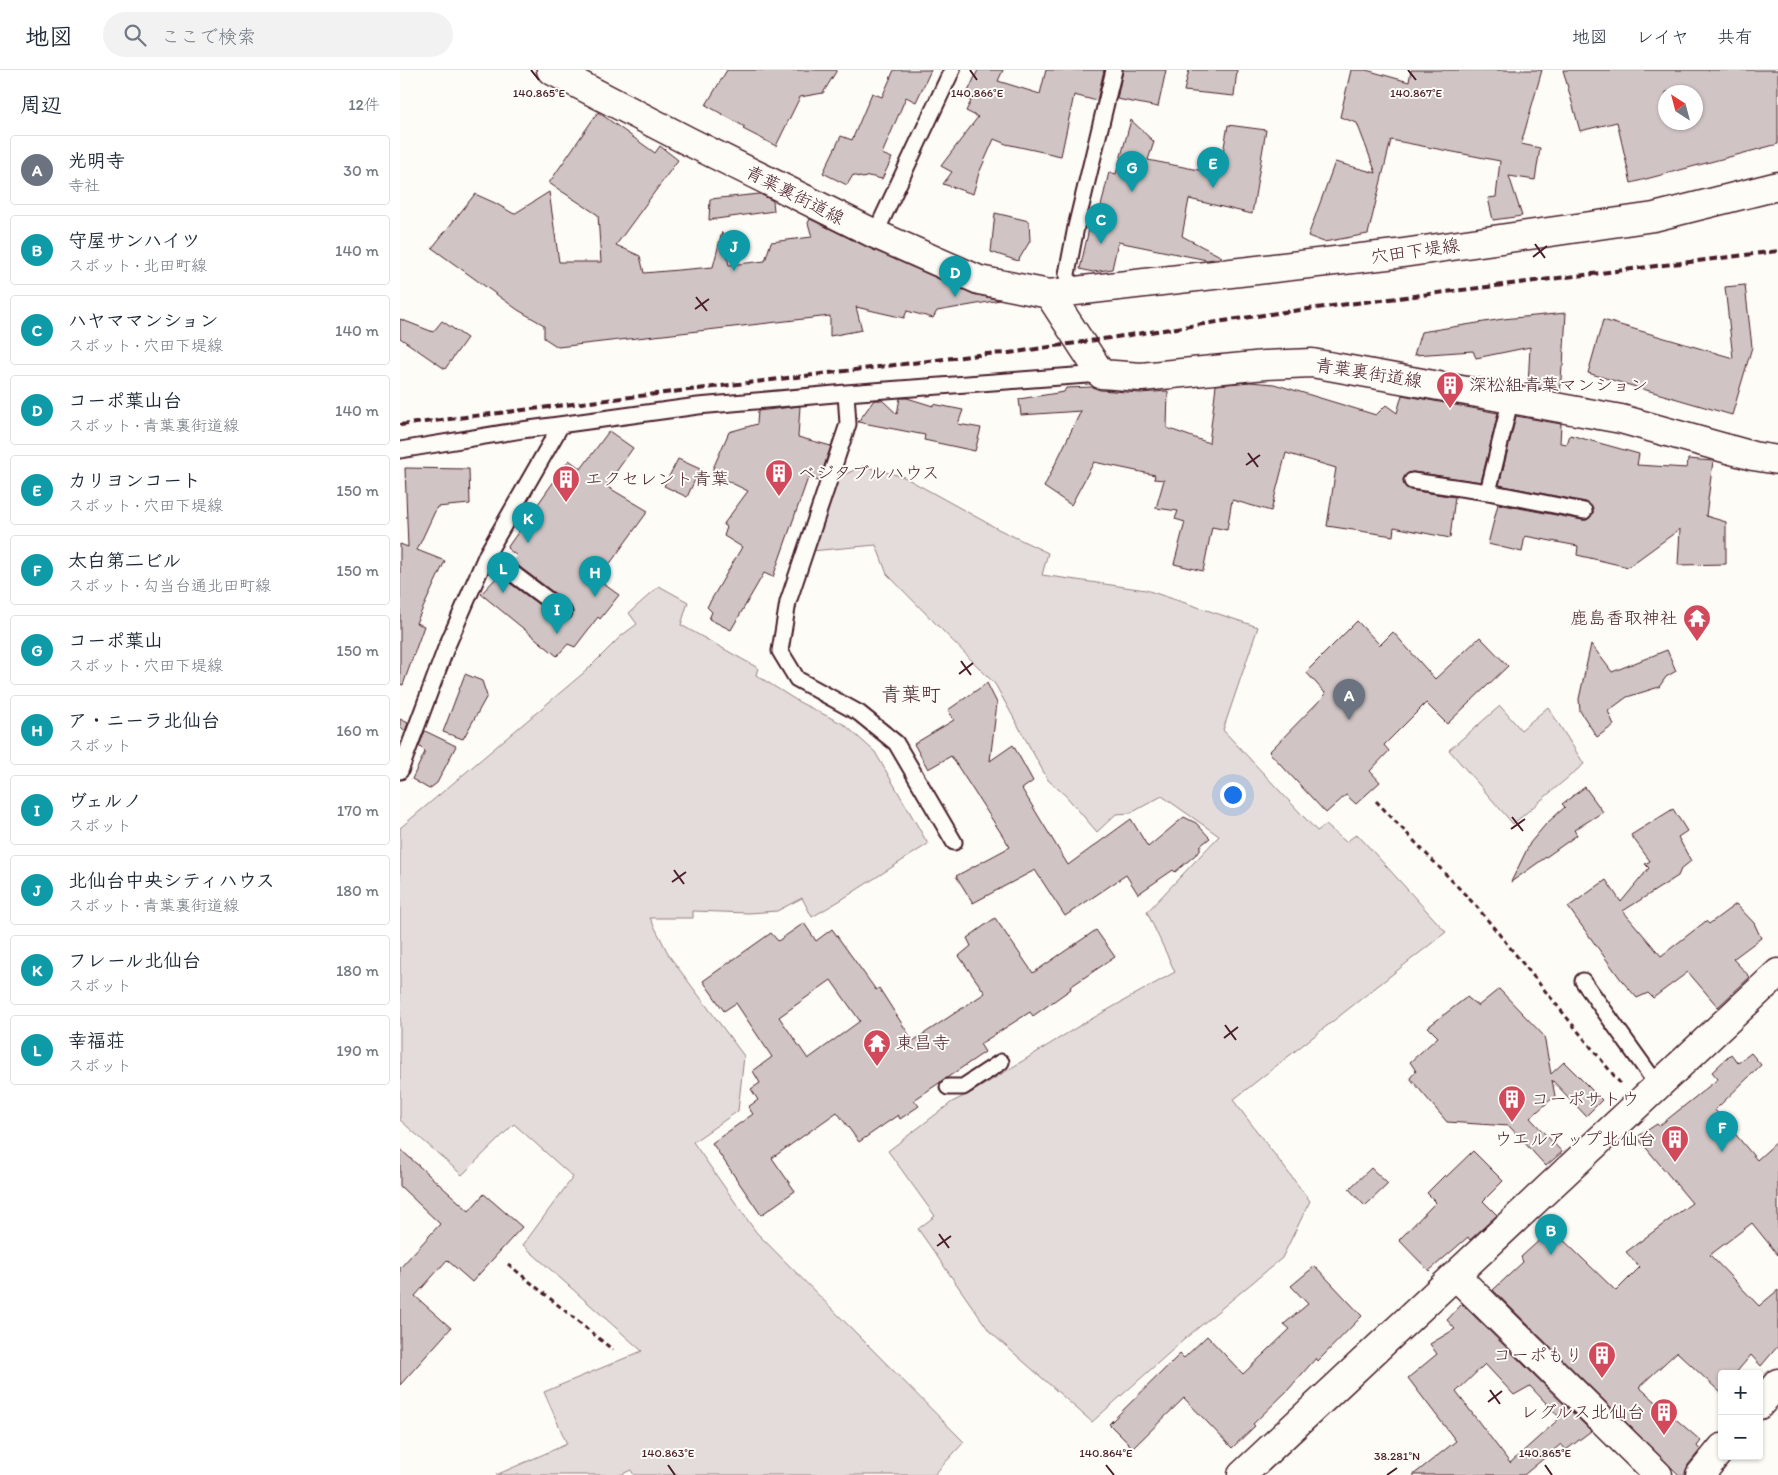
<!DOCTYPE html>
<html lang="ja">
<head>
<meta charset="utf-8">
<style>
  body { margin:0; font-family:Itim,"Klee One",sans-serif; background:#f2f2f3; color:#1f2937 }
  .controls { position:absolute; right:15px; bottom:15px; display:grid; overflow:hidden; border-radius:5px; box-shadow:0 1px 4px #0004 }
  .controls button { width:45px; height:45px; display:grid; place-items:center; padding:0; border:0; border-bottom:1px solid #e0e1e3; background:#fff; color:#1f2937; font:25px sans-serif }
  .compass { position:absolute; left:1258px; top:15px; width:45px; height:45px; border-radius:50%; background:#fff; box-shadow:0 1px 4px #0004; rotate:324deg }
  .you { position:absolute; left:832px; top:724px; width:18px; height:18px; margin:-12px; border:4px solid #fff; border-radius:50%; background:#1a73e8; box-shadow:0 0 0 8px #1a73e833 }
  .badge { display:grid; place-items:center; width:32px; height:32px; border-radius:50%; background:#1a73e8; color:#fff; font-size:16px; font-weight:700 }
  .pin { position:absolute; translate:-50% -41px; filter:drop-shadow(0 1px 2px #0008) }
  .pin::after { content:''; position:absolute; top:26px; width:18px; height:15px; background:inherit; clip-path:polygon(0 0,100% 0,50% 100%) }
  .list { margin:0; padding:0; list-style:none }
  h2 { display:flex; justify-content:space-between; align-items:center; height:65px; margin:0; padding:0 20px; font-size:21px }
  h2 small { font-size:16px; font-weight:400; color:#747a83 }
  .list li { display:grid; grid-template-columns:32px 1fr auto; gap:15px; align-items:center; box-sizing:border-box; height:70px; margin:0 10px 10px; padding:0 10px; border:1px solid #e0e1e3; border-radius:5px }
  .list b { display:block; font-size:19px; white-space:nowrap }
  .list p { margin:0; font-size:16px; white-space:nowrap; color:#747a83 }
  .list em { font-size:16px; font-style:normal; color:#747a83 }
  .icon { flex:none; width:28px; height:28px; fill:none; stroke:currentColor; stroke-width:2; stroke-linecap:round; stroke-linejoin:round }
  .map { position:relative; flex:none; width:1378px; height:1405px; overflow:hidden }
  header { display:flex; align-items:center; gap:30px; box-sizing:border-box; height:70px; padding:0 25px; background:#fff; border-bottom:1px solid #e0e1e3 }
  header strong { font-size:24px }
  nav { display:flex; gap:28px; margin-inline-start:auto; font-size:18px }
  .search { width:350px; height:45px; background:#f2f2f3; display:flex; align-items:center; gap:12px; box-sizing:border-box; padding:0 18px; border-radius:28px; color:#747a83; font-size:19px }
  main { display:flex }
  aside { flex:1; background:#fff }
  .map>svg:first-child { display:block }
  .green { fill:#e3dcda; stroke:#967e82 }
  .building { fill:#d0c5c4; stroke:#4a1f2b; fill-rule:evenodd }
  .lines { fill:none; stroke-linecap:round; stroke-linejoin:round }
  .lane-casing { stroke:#4a1f2b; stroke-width:19 }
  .street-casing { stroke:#4a1f2b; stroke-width:31 }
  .secondary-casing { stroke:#4a1f2b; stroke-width:31 }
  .path { stroke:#4a1f2b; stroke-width:3; stroke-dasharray:5 4; stroke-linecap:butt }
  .lane { stroke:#fdfcf7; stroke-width:15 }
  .street { stroke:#fdfcf7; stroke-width:28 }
  .secondary { stroke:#fdfcf7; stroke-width:28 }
  .rail { stroke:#4a1f2b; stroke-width:4; stroke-dasharray:8 4; stroke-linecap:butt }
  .ticks { fill:none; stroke:#4a1f2b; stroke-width:2 }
  .labels { text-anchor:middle; stroke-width:4; stroke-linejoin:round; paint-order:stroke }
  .street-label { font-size:18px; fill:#4a1f2b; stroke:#fdfcf7 }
  .poi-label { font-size:18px; fill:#4a1f2b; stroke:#fdfcf7; text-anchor:start }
  .quarter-label { font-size:20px; fill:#4a1f2b; stroke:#fdfcf7 }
  .ticks-label { font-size:12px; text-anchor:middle; fill:#4a1f2b; stroke:#fdfcf7; stroke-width:4; stroke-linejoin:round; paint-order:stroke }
</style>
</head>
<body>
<header>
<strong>地図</strong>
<div class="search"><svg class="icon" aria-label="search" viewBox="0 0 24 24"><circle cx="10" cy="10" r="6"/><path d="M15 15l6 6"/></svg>ここで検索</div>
<nav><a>地図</a><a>レイヤ</a><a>共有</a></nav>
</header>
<main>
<aside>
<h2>周辺<small>12件</small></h2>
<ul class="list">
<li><span class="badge" style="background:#6b7280">A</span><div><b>光明寺</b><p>寺社</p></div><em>30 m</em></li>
<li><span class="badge" style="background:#0f9aa8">B</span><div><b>守屋サンハイツ</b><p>スポット · 北田町線</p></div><em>140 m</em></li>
<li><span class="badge" style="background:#0f9aa8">C</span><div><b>ハヤママンション</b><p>スポット · 穴田下堤線</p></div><em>140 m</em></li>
<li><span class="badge" style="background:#0f9aa8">D</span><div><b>コーポ葉山台</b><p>スポット · 青葉裏街道線</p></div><em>140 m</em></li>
<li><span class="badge" style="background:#0f9aa8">E</span><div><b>カリヨンコート</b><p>スポット · 穴田下堤線</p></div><em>150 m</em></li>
<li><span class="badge" style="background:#0f9aa8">F</span><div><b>太白第二ビル</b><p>スポット · 勾当台通北田町線</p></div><em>150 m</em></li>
<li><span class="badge" style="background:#0f9aa8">G</span><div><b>コーポ葉山</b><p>スポット · 穴田下堤線</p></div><em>150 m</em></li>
<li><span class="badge" style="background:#0f9aa8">H</span><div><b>ア・ニーラ北仙台</b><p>スポット</p></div><em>160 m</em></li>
<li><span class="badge" style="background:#0f9aa8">I</span><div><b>ヴェルノ</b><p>スポット</p></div><em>170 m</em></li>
<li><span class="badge" style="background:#0f9aa8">J</span><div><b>北仙台中央シティハウス</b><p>スポット · 青葉裏街道線</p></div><em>180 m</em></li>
<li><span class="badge" style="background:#0f9aa8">K</span><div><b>フレール北仙台</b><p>スポット</p></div><em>180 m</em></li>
<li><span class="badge" style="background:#0f9aa8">L</span><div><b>幸福荘</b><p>スポット</p></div><em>190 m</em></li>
</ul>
</aside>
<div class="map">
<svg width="1378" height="1405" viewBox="0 0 1378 1405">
  <rect width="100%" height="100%" fill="#fdfcf7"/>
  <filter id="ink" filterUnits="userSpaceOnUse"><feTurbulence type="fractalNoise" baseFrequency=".02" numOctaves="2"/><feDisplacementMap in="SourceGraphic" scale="10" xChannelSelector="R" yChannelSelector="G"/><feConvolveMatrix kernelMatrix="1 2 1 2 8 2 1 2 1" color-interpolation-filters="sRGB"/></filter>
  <g filter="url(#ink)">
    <path class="green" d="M463,396l41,11 94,52 50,24 -6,22 104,15 112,37 -35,103 94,101 9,-6 20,17 11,-8 89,98 -213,168 77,101 -28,57 -95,79 -95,85 -102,-90 -72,-103 17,-13 -47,-65 64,-49 22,-11 105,-65 96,-54 -28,-60 72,-76 -57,-40 -31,17 -15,1 -19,18 -31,-36 -18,-16 -53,-96 -108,-110 -11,-29 -65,6 26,-73z
      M259,516l29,16 -7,23 77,43 -2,7 43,27 46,23 30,27 53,92 -87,56 -29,17 -10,-19 -25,13 -28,2 -56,-2v7h-43l20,39 74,99 -6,55 -45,31 63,90 208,210 -30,33h-300l-3,-5 -11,5h-124l71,-31 -23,-52 98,-41 -119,-106 50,-68 -59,-53 -52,51 -62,-55v-292l187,-158 34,-34 16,-12 -8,-11z
      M1100,636l21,24 27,-23 36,57 -71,60 -64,-74z"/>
    <path class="building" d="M327,0h110l-14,23 -23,4 -24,49 -33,-17 2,-2 -39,-22z
      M494,0h37l-15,32 -10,-5 -24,57 10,4 -10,21 -13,-3 -6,2 -10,-3 -6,10 -24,-12 18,-37 11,4 20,-47 10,4z
      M578,0h25l-5,11 42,13 6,-24h58l-7,31 -23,-6 -13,61 -55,-12 -12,-5 -15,34 -6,21 -30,-10 9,-12 -11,-6 37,-49 -12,-6 5,-10 -6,-3z
      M723,0h43l-8,37 -41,-8z
      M789,0h48l-3,26 -50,-5z
      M951,0h15l43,12 2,-12h131l-21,74 19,4 -5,32 -26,-4 13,40 -29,4 -5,-22 8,-1 4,-36 -109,-21 -23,94 -44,8 -16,-6 27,-74 41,11 -19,-50 -17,-6z
      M1163,0h215v74l-147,39 -14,-61 -37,9zM1266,22h30v30h-30z
      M198,42l57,41 5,-7 18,14 -62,85 24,11 4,17 69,-6 9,-35 7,33 36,-4 6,-19 41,-5 -4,-14 2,-4 59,29 104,46 27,6 -63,11 -4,7 -26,-7 -3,7 -48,-11 6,23 -32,6v-20l-272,31 -14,-9v-13l-26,-15 -86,-62 43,-54 20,9 19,11 35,-22 10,70h42l-3,-47 -49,-32z
      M731,50l23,22 -6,18 71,14 9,-49 38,5 -14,84 -63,-15 -7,37 40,21 -1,1 -14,2 -89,-18 -6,27 -19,3 -13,-3 11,-49 7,-1 11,-47 7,2z
      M360,124l13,7 1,10 -65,9 1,-21z
      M595,143l34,8 1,20 -12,20 -27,-9z
      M1345,215l7,62 -20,68 -144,-42 15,-53 130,38 -8,-71z
      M1166,243l-3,53h-1l-2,26 -32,-6 2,-39 -54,11 -3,-7 -59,4 7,-23 82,-13z
      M0,249l33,13 9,-11 25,17 -22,31 -45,-31z
      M850,312l24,2 102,31 10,-10 11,8 5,-18 96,18 -17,69 -68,-10 -5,1 -5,6 1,6 6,5 45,7 -5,41 -56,-11 -1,9 -66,-10 9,-58 -50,-15 -15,58 -39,-11 -5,30 -15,-3 -9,44 -29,-7 11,-42 -10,-3 3,-8 -22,-3 8,-28 -10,-1 1,-4 -61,-13 -23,43 -27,-18 37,-76 -60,4 -2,-16 45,-7 2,-4 26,-1 8,3 40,3 28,-2 -1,37 42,15 7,-58z
      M500,328h7l26,8v-2l30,6 -5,14 23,4 -6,23 -51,-11 1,-5 -67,-13 16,-22h8l15,14z
      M400,336l-2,31 33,9 -12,35 -11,-3 -35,99 -9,-4 -33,57 -22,-11 3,-7 -5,-5 35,-60 -18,-11 3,-9 -4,-2 25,-34 -37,-18 18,-41 28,-8 1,-13z
      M1116,346l45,8 -1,19 7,1 3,-9 69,19 -2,11 50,3 1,-9 25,2 -7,55 20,6v42l-48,1 2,-36 -52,38 -51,-12 1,-9 -53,-10 -3,16 -34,-8 10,-40 84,16h5l6,-7v-5l-7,-6 -87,-17z
      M209,361l24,17 -27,38 42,25 -50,69 21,15 -19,24 -2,-2 -23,30 -7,-3 -11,12 -76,-62 18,-19 59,44 5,2 8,-3 2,-5 -3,-8 -58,-44 5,-5 -10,-8 62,-88 12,9z
      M278,389l22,10 -13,28 -23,-11z
      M5,398l64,1 1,35 -33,3 -20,43 28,11 -29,62 8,3 -21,59 -3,-1v-140l8,3z
      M957,551l23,24 13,-13 42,47 45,-42 28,29 -61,58 -21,-21 -42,42 5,6 -19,20 10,11 -24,22 -10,-9 -20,18 -57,-61 57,-58 -20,-22z
      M1191,574l21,28 55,-22 9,21 -10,6 -7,10 -32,10 -19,14 6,14 -17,12 -17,-26 -1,-12z
      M65,604l17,7 5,15 -24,43 -20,-7z
      M587,613l10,20 -7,58 23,-16 20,36 -11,8 46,76 63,-46 17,28 36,-30 12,6 14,15 -10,8v5l-25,21 -2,-2 -35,24 -12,-19 -61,41 -30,-46 -62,33 -17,-27 54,-29 -59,-91 -23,13 -14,-25 40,-24 -6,-10z
      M0,649l8,4 -3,8 -5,-5z
      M25,661l31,15 -19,37 -8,6 -17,-10 13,-27 -6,-6z
      M1185,717l18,25 -29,18 3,5 -66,47 19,-39 16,-19 19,-17 -3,-3z
      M1273,739l14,22 -9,6 13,24 -10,8 -3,7 -55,35 38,45 45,-35 3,3 27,-20 18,19 7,15 -28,21 17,18 -32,30 -30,-35 -35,26 -5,-5 -11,5 -15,-17 -54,-74 38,-27 15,22 28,-34 -4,-4 5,-3 -19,-26z
      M595,848l38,55 63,-43 19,27 -45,30 1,2 -38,27 -3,-4 -50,32 5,8 -71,48 5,6 -19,13 -2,-4 -39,27 -22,-30 -65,46 23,33 -34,24 -49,-72 41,-29 -5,-7 10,-7 -7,-11 9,-6 -7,-12 19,-14 -36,-54 -12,8 -21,-30 68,-48 7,8 26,-18 12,18 16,-12 44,61 3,-2 34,53 72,-48 -26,-37 12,-10 -4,-8zM431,910l29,41 -52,38 -29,-42z
      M1099,919l45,47 7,38 13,-12 38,38 -16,16 -34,-36 3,16 -25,22 32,34 -16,14 -37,-40 -62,-4 -37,-44 6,-7 -6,-9 28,-25 -10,-10 39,-30 11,9z
      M1351,983l10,12 -46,45 42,50 21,-19v114l-26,-32 -42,32 49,51 19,-16v56l-17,20 -10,-11 -16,19h-13v20l-45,-42 -38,35 62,54 -4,5 3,4 -12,15 -3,10h-6l-186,-185 30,-28 -2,-5 31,-28 64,62 24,-24 -14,-15 66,-49 -55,-66 20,-13 2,2 59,-47 -6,-7 19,-18 7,9z
      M0,1079l69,62 15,-17 38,33 -50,55 -25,-22 -32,36 36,32 -51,57v-117l40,-44 -40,-38z
      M1073,1081l30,30 -20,20 14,14 -27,25 -2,-3 -39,34 -30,-31 37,-38 -9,-9 18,-18 1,2z
      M971,1098l17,16 -23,22 -16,-17z
      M915,1196l47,50 -44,45 -2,-3 -28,32 -35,34 2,2 -23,22 -48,-50 -51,50 -24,-24 71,-70 4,4 23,-22 36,38 47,-45 -6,-5 24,-20 -17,-18z
      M1062,1234l129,127 -25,19 -5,-6 -37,31h-111l43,-34 -48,-63 29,-24 -7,-10 25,-15 -8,-9zM1085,1294l29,31 16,-9 30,32 -50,45 -54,-71z"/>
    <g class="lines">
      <g class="lane-casing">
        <path id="lane" d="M475,164l77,-164
          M670,222l-3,-18 9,-47 38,-157
          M0,380l122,-20 176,-24 148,-13
          M1012,411l76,11 96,19
          M1088,422l23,-94
          M87,484l77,58
          M0,701l46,-123 41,-94 74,-129
          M554,772l-58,-99 -37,-30 -62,-34 -17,-28 8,-49 60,-178 -2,-31 255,-19
          M1183,911l75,105
          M548,1017h15l38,-25"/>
      </g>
      <g class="street-casing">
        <path id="street" d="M649,224l52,80 40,3 124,-12 47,-2 309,56 132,37 25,4
          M1056,1206l202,199
          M1359,1335l19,-22
          M1300,1405l22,-27"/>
      </g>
      <g class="secondary-casing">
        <path id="secondary" d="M151,0l137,71 187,93 104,46 70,14 347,-40 258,-37 124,-31
          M842,1405l536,-502"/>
      </g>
      <path class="path" d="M976,731l101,106 143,176
        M108,1194l105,86"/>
      <use href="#lane" class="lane"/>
      <use href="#street" class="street"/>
      <use href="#secondary" class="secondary"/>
      <path class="rail" d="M0,355l586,-71 23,-1 275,-41 494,-61"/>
    </g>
  </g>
  <path class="ticks" d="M131,0l8,10M570,0l7,10M1008,0l8,10M1135,174l10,14M1133,187l14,-11M296,227l11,14M295,239l14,-10M848,383l10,14M846,395l14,-10M561,591l10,14M559,604l14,-11M1112,747l11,14M1111,759l14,-10M274,800l10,14M272,812l14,-10M825,955l11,15M824,968l14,-11M539,1164l10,14M537,1176l14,-10M1090,1320l10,14M1088,1332l14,-11M268,1395l7,10M706,1395l8,10M1145,1395l7,10M987,1405l10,-7"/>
  <defs>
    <g id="building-pin" transform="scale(1.4375)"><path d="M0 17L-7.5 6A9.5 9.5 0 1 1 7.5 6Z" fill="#d1495b" stroke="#fdfcf7"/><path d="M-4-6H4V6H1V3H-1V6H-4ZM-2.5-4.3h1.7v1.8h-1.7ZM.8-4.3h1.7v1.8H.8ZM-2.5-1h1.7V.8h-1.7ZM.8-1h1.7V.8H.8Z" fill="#fff"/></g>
    <g id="temple-pin" transform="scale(1.4375)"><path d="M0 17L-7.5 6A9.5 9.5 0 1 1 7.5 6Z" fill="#d1495b" stroke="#fdfcf7"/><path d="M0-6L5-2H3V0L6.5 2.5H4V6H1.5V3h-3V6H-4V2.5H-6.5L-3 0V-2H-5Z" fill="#fff"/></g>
  </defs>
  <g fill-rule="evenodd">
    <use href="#building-pin" x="1050" y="315"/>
    <use href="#building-pin" x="379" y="403"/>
    <use href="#building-pin" x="166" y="409"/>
    <use href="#temple-pin" x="1297" y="548"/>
    <use href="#temple-pin" x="477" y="973"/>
    <use href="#building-pin" x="1112" y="1029"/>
    <use href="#building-pin" x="1275" y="1069"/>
    <use href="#building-pin" x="1202" y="1285"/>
    <use href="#building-pin" x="1264" y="1342"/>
  </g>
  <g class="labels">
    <g class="street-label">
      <text transform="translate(395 125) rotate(27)" y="6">青葉裏街道線</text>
      <text transform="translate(1015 181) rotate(-8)" y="6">穴田下堤線</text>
      <text transform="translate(969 303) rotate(9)" y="6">青葉裏街道線</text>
    </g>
    <g class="poi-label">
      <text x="1069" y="321">深松組青葉マンション</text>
      <text x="398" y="409">ベジタブルハウス</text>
      <text x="185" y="415">エクセレント青葉</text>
      <text x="1278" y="554" text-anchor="end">鹿島香取神社</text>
      <text x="496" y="979">東昌寺</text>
      <text x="1131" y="1035">コーポサトウ</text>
      <text x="1256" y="1075" text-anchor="end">ウエルアップ北仙台</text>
      <text x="1183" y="1291" text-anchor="end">コーポもり</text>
      <text x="1245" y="1348" text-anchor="end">レグルス北仙台</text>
    </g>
    <g class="quarter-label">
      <text x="511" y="631">青葉町</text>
    </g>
  </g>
  <g class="ticks-label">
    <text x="139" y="27">140.865°E</text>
    <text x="577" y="27">140.866°E</text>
    <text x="1016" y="27">140.867°E</text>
    <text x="268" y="1387">140.863°E</text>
    <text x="706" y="1387">140.864°E</text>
    <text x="1145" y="1387">140.865°E</text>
    <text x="997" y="1390">38.281°N</text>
  </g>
</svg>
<div class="controls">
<button>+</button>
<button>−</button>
</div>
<svg class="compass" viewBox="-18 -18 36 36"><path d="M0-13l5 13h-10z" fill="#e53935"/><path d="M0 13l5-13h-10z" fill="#747a83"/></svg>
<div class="you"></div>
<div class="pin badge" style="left:949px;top:650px;background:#6b7280">A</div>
<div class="pin badge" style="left:1151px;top:1185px;background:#0f9aa8">B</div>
<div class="pin badge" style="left:701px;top:174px;background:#0f9aa8">C</div>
<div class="pin badge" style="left:555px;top:227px;background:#0f9aa8">D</div>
<div class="pin badge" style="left:813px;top:118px;background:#0f9aa8">E</div>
<div class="pin badge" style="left:1322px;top:1082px;background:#0f9aa8">F</div>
<div class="pin badge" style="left:732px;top:122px;background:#0f9aa8">G</div>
<div class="pin badge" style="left:195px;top:527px;background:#0f9aa8">H</div>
<div class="pin badge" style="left:157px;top:564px;background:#0f9aa8">I</div>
<div class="pin badge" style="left:334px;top:201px;background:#0f9aa8">J</div>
<div class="pin badge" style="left:128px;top:473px;background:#0f9aa8">K</div>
<div class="pin badge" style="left:103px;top:523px;background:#0f9aa8">L</div>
</div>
</main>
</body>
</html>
